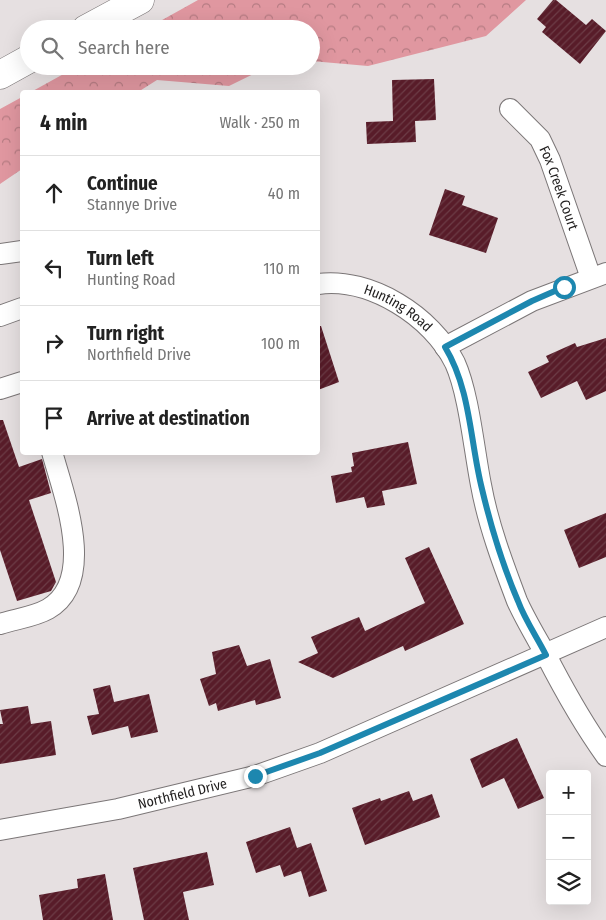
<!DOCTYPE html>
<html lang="en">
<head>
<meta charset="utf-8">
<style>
  body { margin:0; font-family:"Fira Sans Condensed",sans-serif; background:#f6f6f6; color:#222 }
  .controls { position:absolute; right:15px; bottom:15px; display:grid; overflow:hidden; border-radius:5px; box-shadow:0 5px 20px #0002 }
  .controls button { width:45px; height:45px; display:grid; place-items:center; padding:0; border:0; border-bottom:1px solid #e0e0e0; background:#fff; color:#222; font:25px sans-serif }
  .stop { position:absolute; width:15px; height:15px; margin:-11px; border:4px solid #1d87af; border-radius:50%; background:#fff }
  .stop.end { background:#1d87af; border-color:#fff; box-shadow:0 1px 5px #0008 }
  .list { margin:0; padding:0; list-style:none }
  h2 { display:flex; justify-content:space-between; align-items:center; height:65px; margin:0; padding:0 20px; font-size:21px }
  h2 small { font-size:16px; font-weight:400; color:#767676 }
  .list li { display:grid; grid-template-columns:32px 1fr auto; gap:15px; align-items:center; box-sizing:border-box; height:75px; padding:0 20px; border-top:1px solid #e0e0e0 }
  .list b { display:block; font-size:19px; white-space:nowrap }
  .list p { margin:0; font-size:16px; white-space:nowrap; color:#767676 }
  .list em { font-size:16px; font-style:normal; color:#767676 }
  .icon { flex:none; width:28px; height:28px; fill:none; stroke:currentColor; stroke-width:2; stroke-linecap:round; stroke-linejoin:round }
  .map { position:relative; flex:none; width:606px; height:920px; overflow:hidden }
  .search { position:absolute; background:#fff; box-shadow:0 5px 20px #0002; left:20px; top:20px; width:300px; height:55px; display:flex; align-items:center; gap:12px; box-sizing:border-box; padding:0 18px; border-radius:28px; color:#767676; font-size:19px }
  .panel { position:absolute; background:#fff; box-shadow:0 5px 20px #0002; left:20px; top:90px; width:300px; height:365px; border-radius:5px }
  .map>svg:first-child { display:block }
  .forest { fill:url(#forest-crowns) }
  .building { fill:url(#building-hatch) }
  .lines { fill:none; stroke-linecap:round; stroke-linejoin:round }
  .minor-casing { stroke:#7b7677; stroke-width:22 }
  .highway-casing { stroke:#7b7677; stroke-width:29 }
  .minor { stroke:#fff; stroke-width:20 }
  .highway { stroke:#fff; stroke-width:28 }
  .route { stroke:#1d87af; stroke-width:6 }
  .labels { text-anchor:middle; stroke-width:5; stroke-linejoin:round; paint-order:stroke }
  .street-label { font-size:14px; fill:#201e1e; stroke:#fff }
</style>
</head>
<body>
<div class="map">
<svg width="606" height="920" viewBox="0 0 606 920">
  <defs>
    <pattern id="forest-crowns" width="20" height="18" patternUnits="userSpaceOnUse" patternTransform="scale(1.25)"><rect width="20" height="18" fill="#e097a0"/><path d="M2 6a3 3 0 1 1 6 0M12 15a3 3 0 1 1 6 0" fill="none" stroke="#b57b82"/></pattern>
    <pattern id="building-hatch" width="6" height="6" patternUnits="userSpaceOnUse" patternTransform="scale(1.25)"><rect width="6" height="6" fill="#581c29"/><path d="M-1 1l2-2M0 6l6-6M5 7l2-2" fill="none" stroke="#6c3c46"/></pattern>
  </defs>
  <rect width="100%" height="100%" fill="#e6e0e1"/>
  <path class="forest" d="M198,0h328l-40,36 -118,30 -57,-5v-32h-165z
    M78,66h192l-41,20 -72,-6 -19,12h-107z
    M22,97v72l-22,15v-75z"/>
  <path class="building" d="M553,0h3l30,25 6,-6 14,12 -26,33 -38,-32 4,-5 -9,-8z
    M434,79l2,41 -21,1 1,21 -49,2 -1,-22 27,-1 -1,-41z
    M445,189l20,7 -3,9 36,13 -12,35 -57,-18z
    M318,326h3l18,56 -21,8z
    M606,338v53l-20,9 -9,-19 -36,17 -13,-26 21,-10 -3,-6 29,-13 2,4z
    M0,420h3l16,47 23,-8 9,34 -22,7 27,82 -5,9 -34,10 -17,-51z
    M408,442l9,42 -35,7 3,14 -18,3 -3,-11 -28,6 -5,-27 21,-4 -1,-5 3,-1 -2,-13z
    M606,513v44l-27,11 -15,-38z
    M429,547l35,77 -59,27 -2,-5 -70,32 -35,-16 20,-9 -7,-16 48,-20 6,14 60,-28 -20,-45z
    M239,645l8,21 23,-7 11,39 -25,7 -1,-5 -37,11 -2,-8 -7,3 -9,-27 16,-5 -4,-22z
    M110,685l4,17 35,-8 9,38 -27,6 -3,-12 -36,9 -5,-19 12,-2 -6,-25z
    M28,706l3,18 20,-3 5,34 -56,9v-40h3l-3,-14z
    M517,738l27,60 -26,11 -14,-31 -22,10 -12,-29z
    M409,791l4,10 19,-7 8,23 -75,28 -13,-37 28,-10 1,3z
    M290,827l7,21 14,-5 16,48 -18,6 -8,-26 -17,6 -4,-12 -24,8 -10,-31z
    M207,852l7,33 -31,7 6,28h-45l-11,-52z
    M105,874l8,46h-70l-4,-25 39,-7 -1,-9z"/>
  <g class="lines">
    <g class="minor-casing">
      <g id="minor">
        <path id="s1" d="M510,109l30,30 10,21 41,118"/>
        <path d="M0,254l22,-3"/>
        <path id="s2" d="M318,284c52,-7 114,32 137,79 14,31 19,87 26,122 7,39 22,79 36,116 8,18 19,36 29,54 18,35 37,69 60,101"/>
        <path d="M0,316l22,-8"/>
        <path d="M445,347l87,-46 74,-28"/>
        <path d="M0,389l22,-7"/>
        <path d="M0,624c15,-5 34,-7 48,-15 49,-28 16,-114 4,-157"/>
        <path id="s3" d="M0,830l118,-21 137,-33 65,-23 286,-126"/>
      </g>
    </g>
    <g class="highway-casing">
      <path id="highway" d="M86,29l54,-29
        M0,75l29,-16"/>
    </g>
    <use href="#minor" class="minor"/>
    <use href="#highway" class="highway"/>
  </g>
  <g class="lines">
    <path class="route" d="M255,776l65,-23 226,-98c-9,-18 -21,-35 -28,-54 -15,-35 -27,-74 -36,-112 -12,-47 -11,-99 -37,-142l87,-46 32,-14"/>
  </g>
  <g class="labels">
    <g class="street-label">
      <text dy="5" stroke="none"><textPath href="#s1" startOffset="95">Fox Creek Court</textPath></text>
      <text dy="5" stroke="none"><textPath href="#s2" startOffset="86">Hunting Road</textPath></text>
      <text dy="5" stroke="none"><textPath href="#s3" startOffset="186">Northfield Drive</textPath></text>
    </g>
  </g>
</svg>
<div class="controls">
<button>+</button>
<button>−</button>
<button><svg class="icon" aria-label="layers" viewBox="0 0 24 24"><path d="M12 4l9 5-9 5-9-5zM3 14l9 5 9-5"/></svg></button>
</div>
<div class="stop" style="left:564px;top:287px"></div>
<div class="stop end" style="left:255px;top:776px"></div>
<div class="search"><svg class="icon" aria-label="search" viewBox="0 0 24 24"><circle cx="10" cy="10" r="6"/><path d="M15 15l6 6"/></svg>Search here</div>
<section class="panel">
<h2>4 min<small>Walk · 250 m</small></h2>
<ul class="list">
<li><svg class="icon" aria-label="ahead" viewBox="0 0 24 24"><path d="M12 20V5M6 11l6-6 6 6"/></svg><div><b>Continue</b><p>Stannye Drive</p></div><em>40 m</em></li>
<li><svg class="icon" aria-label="left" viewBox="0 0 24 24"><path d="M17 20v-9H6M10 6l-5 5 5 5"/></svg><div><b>Turn left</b><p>Hunting Road</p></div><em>110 m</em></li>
<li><svg class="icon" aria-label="right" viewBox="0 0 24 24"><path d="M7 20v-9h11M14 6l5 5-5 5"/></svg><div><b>Turn right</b><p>Northfield Drive</p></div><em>100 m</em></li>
<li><svg class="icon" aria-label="arrive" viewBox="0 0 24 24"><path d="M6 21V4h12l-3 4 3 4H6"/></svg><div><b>Arrive at destination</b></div></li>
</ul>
</section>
</div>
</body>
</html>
